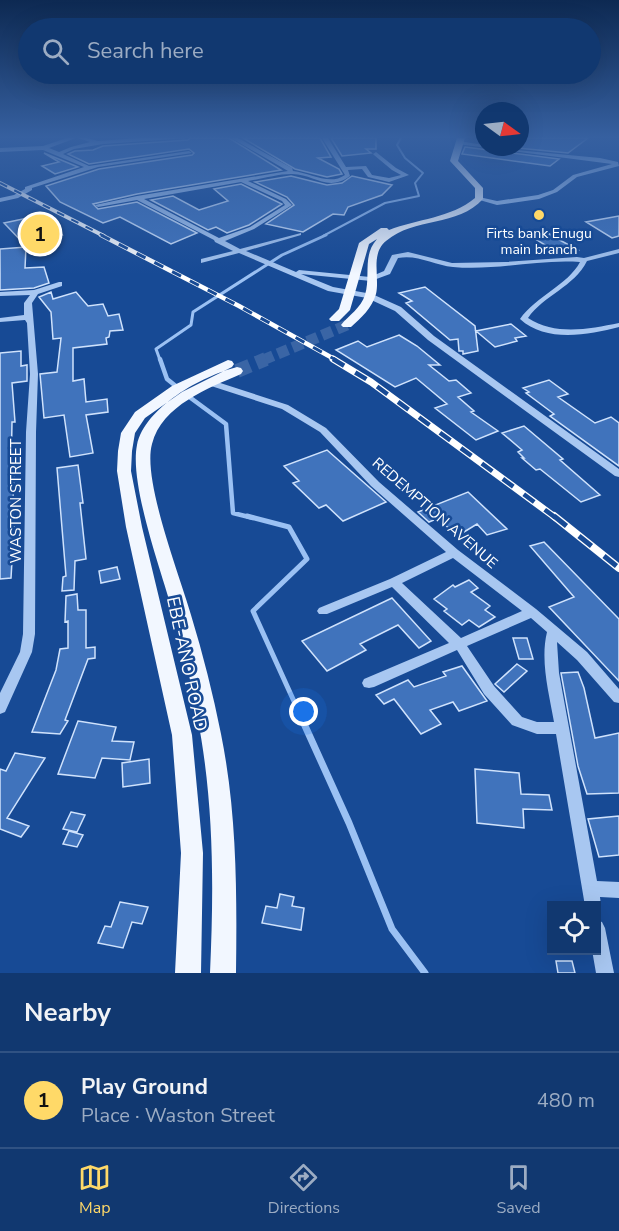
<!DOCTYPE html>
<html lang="en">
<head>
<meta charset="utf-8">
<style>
  body { margin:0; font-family:"Nunito Sans",sans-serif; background:#1e4378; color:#f1f3f6 }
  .controls { position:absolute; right:18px; bottom:18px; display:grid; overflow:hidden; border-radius:0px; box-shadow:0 6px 24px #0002 }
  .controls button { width:54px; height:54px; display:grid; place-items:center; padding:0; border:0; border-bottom:2px solid #305283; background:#113870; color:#f1f3f6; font:30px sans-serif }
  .compass { position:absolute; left:475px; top:102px; width:54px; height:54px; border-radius:50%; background:#113870; box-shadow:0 6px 24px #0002; rotate:105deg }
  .you { position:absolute; left:304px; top:712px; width:21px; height:21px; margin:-15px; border:4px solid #fff; border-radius:50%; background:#1a73e8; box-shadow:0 0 0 9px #1a73e833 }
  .badge { display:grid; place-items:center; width:39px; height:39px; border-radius:50%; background:#ffd968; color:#111; font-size:20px; font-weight:700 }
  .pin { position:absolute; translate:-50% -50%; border:3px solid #fff; box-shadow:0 2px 6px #0006 }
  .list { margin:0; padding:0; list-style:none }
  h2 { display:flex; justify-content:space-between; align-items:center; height:78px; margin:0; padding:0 24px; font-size:26px }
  h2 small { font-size:20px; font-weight:400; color:#9cacc3 }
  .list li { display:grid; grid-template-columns:39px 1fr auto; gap:18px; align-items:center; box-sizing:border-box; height:96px; padding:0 24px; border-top:2px solid #305283 }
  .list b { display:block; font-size:22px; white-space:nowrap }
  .list p { margin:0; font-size:20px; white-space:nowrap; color:#9cacc3 }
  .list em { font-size:20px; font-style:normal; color:#9cacc3 }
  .icon { flex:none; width:33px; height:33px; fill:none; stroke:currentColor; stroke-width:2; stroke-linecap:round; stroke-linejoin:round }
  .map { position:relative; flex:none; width:619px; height:973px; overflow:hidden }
  .search { position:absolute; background:#113870; box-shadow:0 6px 24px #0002; left:18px; right:18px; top:18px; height:66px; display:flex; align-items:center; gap:15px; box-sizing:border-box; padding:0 21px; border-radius:33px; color:#9cacc3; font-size:22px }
  .sheet { height:174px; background:#113870 }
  nav { display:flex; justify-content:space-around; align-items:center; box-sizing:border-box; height:84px; border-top:2px solid #305283; background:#113870; font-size:16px; color:#9cacc3 }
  nav a { display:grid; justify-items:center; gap:3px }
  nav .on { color:#ffd968 }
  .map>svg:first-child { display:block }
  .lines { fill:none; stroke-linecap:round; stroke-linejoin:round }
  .stream-far4 { stroke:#9bc1f3; stroke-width:2 }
  .stream-far3 { stroke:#9bc1f3; stroke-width:3 }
  .stream-far2 { stroke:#9bc1f3; stroke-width:4.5 }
  .stream-far1 { stroke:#9bc1f3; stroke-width:5 }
  .stream { stroke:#9bc1f3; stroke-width:7 }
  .building { fill:#4073bc; stroke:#cfe2fc; stroke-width:1.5 }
  .major-tunnel-far1 { stroke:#3a65a5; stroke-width:11; stroke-dasharray:11 5; stroke-linecap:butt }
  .major-tunnel { stroke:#3a65a5; stroke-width:14; stroke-dasharray:14 7; stroke-linecap:butt }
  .minor { fill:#a8c7f1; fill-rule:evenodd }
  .major { fill:#f2f7ff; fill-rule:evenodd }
  .rail-far3-casing { stroke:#fff; stroke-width:4 }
  .rail-far2-casing { stroke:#fff; stroke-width:4.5 }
  .rail-far1-casing { stroke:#fff; stroke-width:7 }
  .rail-casing { stroke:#fff; stroke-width:8 }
  .rail-far3 { stroke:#174a95; stroke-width:2; stroke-dasharray:8; stroke-linecap:butt }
  .rail-far2 { stroke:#174a95; stroke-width:3; stroke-dasharray:10; stroke-linecap:butt }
  .rail-far1 { stroke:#174a95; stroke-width:4.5; stroke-dasharray:13; stroke-linecap:butt }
  .rail { stroke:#174a95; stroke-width:5; stroke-dasharray:16; stroke-linecap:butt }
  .poi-dot { fill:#ffd968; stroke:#174a95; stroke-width:2 }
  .labels { text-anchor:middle; stroke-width:5; stroke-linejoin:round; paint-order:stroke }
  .far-poi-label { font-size:14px; fill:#fff; stroke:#174a95 }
  .street-label { font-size:15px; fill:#fff; stroke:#174a95 }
  .near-street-label { font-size:18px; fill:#fff; stroke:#174a95 }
</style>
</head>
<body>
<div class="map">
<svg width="619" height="973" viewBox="0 0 619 973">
  <rect width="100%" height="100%" fill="#174a95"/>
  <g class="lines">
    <path class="stream-far4" d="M323,236l62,-33 34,-7 -4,-13 8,-10 -18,-15 -8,-13 4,-7"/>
    <path class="stream-far3" d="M160,360l-4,-11 35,-24 2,-13 89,-57 44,-20"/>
    <path class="stream-far2" d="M160,359l7,20 10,8
      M188,396l38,28 7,89 20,5"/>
    <path class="stream-far1" d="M247,516l42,11 18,32 -54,52 49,108"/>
    <path class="stream" d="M301,717l48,106 43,106 33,44"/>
  </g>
  <path class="building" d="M190,138h39l52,32 -144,24 -44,10 5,5 39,-7 60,31 -26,11 -51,-27 -17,6 -43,-21 -14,-16 53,-17 93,-14 2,-2 -5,-4 -100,15 -21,-10 7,-3 18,-1 10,-4 85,-6z
    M243,138h77l11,19 -13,1 21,11 3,5 -15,3 -32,-8z
    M331,138h45v11h-10l5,4 -29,3z
    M520,138h68l-20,15 -60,-6h12z
    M465,147l94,12 -9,7 -88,-12z
    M44,153l34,14 -23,7 -13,-8 17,-4z
    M291,176l36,9 15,-2 10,-7 40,9 -10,10 -34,12 -4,8 -11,-1 -30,18 -37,-8 28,-19 -7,-8 -32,-15z
    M241,184l41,20 -33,21 -22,8 -11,-6 -8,3 -57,-30 22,-4 26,14 29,-9 -14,-12z
    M37,216l25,19 -38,9 -20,-21z
    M619,216v20l-7,2 -26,-16z
    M548,233l8,5 22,12 -18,4 -30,-18z
    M26,247l-1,21 19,-1 5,16 -15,5 -34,2v-41z
    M425,287l50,39 3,25 -15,3v-3h-4l-1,-12 -8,1 -44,-37 6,-2 -13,-8z
    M51,292l2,7 23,-7 12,14 15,-2 5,12 11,-2 4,16 -13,1 -1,6 -3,1 1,6 -34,4v33l11,-2 2,23 21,-3 1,13 -22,3 7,38 -23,4 -6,-42 -20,3 -4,-44 17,-2 4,-34 -8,1 -2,-27 -12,-15z
    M511,324l15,12 -11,2 2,3 -22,6 -19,-16z
    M399,335l18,11 23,19h-11l20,16 7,-1 15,13 -13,4 16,14 -3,1 27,19 -22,9 -41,-32 12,-4 -31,-26 -21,9 -59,-37 22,-9 9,6z
    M21,351v15l6,-1v16l-15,2 3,39h-3l-1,53 3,-1 -2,53h2l-3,51 -11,1v-226z
    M549,380l19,14 -10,3 37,26 16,-6 8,6v43l-69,-50 4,-2 -28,-21 3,-1 -6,-4z
    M524,426l39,33 -3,1 40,35 -19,7 -36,-29 -5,-4 -4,1 -14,-12h2l-6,-6 4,-2 -20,-17z
    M327,450l59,52 -43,19 -17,-16 -7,3 -26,-25 6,-2 -15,-15z
    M78,465l5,38h-3l6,56 -11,2 -1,29 -12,1 1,-14 3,-1 -9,-108z
    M468,492l39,37 -20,6 -10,-11 -18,11 -23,-16 -7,3 -11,-10z
    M544,542l75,77v62l-70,-74 25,-10 -44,-51z
    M117,567l3,12 -19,4 -2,-12z
    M469,580l9,8 -7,4 19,14 -5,4 10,7 -16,10 -10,-7 -7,5 -18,-14 3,-2 -13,-10 19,-14 2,2z
    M77,594l1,16h8v38l9,-1v11l-7,1 -23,61 3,1 -8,13 -28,-2 24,-62 4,-21 8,-1v-27l-3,1 1,-26z
    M392,598l39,43 -12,7 -21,-23 -38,19 6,6 -39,21 -25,-30z
    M513,638h14l6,21h-14z
    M517,664l10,7 -23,21 -9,-8z
    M462,666l25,35 -28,10 -6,-9 -23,8 11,14 -20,10 -27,-35 -10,5 -8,-9 32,-15 6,7 32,-11 -3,-4z
    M578,672l6,16 11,50 24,-5v60l-32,1 -9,-28 -17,-93z
    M78,721l38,6 -4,14 22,1 -4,18 -28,-2 -7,20 -37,-4z
    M15,753l30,5 -38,60 22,8 -8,11 -21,-8v-60l6,2z
    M149,759l1,24 -27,4 -1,-24z
    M475,769l44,4 2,21 28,1 3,15 -29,-1 1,19 -47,-5z
    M71,812l14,3 -8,17 -14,-3z
    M619,816v39l-20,2 -11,-38z
    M69,831l14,4 -6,12 -14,-3z
    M280,894l14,3 -2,9 12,2 -3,22 -39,-7 4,-17 11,2z
    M120,902l28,5 -6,17 -10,-2 -9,26 -25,-5 7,-17 6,1z
    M556,961h16l3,12h-17z"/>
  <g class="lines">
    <path class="major-tunnel-far1" d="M263,360l84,-35"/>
    <path class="major-tunnel" d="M237,371l29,-12"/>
    <path class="minor" d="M67,138h9l-27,10 10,4 12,-5 19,-5 -12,-4h9l11,3 41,-3h49l-85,6 -29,5 -11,5 26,12 100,-15 3,2 -94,14 -66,21v2l-14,8 -18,4v-4l14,-3 11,-6v-2l59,-20 -41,-17 -43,2v-4l43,-2z
      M231,138h7l54,30 1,3c18,2 36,15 52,4l-23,-37h6l18,29 20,-1 6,9 17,3 12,-3 -9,-5 -18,-15 -1,-1 3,-2 20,16 13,7 -20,7 -21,-5 -6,-8 -14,1 2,6c-23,17 -37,-3 -59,-2 -14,0 -29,5 -43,7l38,18 6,6 -38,24 -29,12 15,8 61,-16v2l-55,16 50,21 3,-2 71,7 14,-6 8,-16 16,-3 44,11 53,-1 72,-5 7,1 35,-9v4l-32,8c-13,26 -43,34 -59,57 28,18 61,11 91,5v4c-31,8 -73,16 -99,-8 16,-23 48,-34 60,-57 -42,-3 -85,9 -127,5 -19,-2 -36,-13 -55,-9l-8,16 -19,7 -70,-7 32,13 39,7 29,13 33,29 185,133v8l-4,-1 -187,-136 -33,-29 -28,-13 -39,-7 -89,-38 -38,10v-4l32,-8 -18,-9 -1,-2 -77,-40 -39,7 -3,-2 42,-9 151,-25zM241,182l41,19 3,4 -35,22 -31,11 -75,-39z
      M459,141l25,4v2l116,11 18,4 1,4 -42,11 -20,15 -18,7 -42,6 -21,-6 3,-2 18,4 41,-6 15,-5 20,-15 39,-11 -155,-20z
      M59,282h3v4l-24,8 -6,9 6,71 -2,58 -1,202 -3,18 -27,60 -5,2v-21l20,-41 3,-18 3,-202 4,-58 -3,-51 -2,-3 -25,2v-4l24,-3v-12l6,-8 -30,1v-4l34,-2z
      M211,380l77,25 38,23 53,54 79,68 78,59 51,43 32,37v14l-5,-1 -37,-42 -20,-18 2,31 38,208 22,1v16l-19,-1 1,9 -2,6 -3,1v-7h-11l-29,-172h-19l-25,-9 -28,-31 -27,-44 -83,37 -5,1 -5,-1 -2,-4 2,-4 85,-36 -57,-56 -65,27h-8l-2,-3 2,-3 71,-29 56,-27 -75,-66 -51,-54 -38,-23 -74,-24 -1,-2zM453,558l69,53 -61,27 -59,-55zM531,618l16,14c-7,29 2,61 7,90h-17l-15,-5 -28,-31 -27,-40z
      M596,920l6,2 3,6 9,45h-18l-4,-23h4z"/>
    <path class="major" d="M457,138h8l-7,23 25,27v11c-25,28 -69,18 -97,42 -16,13 -6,36 -10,53 -4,14 -15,24 -25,33h-8l-2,-2c8,-10 20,-17 24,-30 6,-20 -3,-39 12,-56l-8,5 -19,66 -11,11h-8l-2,-2 10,-10 20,-66 22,-15h6l2,2c28,-11 62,-12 86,-32v-10l-25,-27z
      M228,360l4,1 2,3 -2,3 -50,25 -37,26 -10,15 -3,18 -1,20 11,56 50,208 11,118 -2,120h-26l6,-120 -9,-118 -46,-208 -9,-56 1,-20 3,-18 14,-21 37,-26z
      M237,367l4,1 2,3 -2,3c-32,14 -79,31 -89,70 -10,36 28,132 39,171 12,39 22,79 30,119 16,79 16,159 15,239h-26c4,-87 4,-172 -13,-258 -6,-34 -14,-68 -24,-102 -11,-40 -44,-129 -36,-168 8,-38 65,-69 100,-78z"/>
    <g class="rail-far3-casing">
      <path id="rail-far3" d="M0,183l104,53"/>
    </g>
    <g class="rail-far2-casing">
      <path id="rail-far2" d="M101,235l138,71 97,54"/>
    </g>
    <g class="rail-far1-casing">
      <path id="rail-far1" d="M333,359l38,23 185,136"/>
    </g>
    <g class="rail-casing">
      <path id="rail" d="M554,516l65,52"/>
    </g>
    <use href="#rail-far3" class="rail-far3"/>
    <use href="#rail-far2" class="rail-far2"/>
    <use href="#rail-far1" class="rail-far1"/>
    <use href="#rail" class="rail"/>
  </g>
  <linearGradient id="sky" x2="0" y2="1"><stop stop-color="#0d2952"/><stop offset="0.5" stop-color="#3660a0"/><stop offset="1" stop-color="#3660a0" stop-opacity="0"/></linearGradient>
  <rect width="619" height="274" fill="url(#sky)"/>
  <circle class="poi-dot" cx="539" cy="215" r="6"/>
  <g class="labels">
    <g class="far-poi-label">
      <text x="539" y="238">Firts bank Enugu<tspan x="539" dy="16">main branch</tspan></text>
    </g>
    <g class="street-label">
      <text transform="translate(16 501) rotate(-90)" y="5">WASTON STREET</text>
      <text transform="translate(435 513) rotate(41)" y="5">REDEMPTION AVENUE</text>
    </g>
    <g class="near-street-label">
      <text transform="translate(187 664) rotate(78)" y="6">EBE-ANO ROAD</text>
    </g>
  </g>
</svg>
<div class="controls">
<button><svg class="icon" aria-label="locate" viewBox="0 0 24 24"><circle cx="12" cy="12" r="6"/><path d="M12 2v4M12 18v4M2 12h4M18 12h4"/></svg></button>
</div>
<svg class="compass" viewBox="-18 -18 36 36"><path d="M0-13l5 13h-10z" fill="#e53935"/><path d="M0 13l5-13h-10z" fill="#9cacc3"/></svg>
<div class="you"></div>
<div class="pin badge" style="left:40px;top:234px">1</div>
<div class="search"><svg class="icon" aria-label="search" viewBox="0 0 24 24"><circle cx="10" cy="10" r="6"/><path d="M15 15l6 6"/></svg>Search here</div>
</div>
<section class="sheet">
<h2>Nearby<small></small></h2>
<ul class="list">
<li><span class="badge">1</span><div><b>Play Ground</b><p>Place · Waston Street</p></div><em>480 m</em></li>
</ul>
</section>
<nav>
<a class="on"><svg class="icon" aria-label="map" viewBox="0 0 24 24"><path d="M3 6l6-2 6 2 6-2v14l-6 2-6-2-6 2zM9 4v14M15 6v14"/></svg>Map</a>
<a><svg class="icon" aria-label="directions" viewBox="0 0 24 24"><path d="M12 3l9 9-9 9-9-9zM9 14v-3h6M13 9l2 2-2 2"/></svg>Directions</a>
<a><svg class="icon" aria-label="saved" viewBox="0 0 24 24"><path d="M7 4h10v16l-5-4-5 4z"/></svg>Saved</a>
</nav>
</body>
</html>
